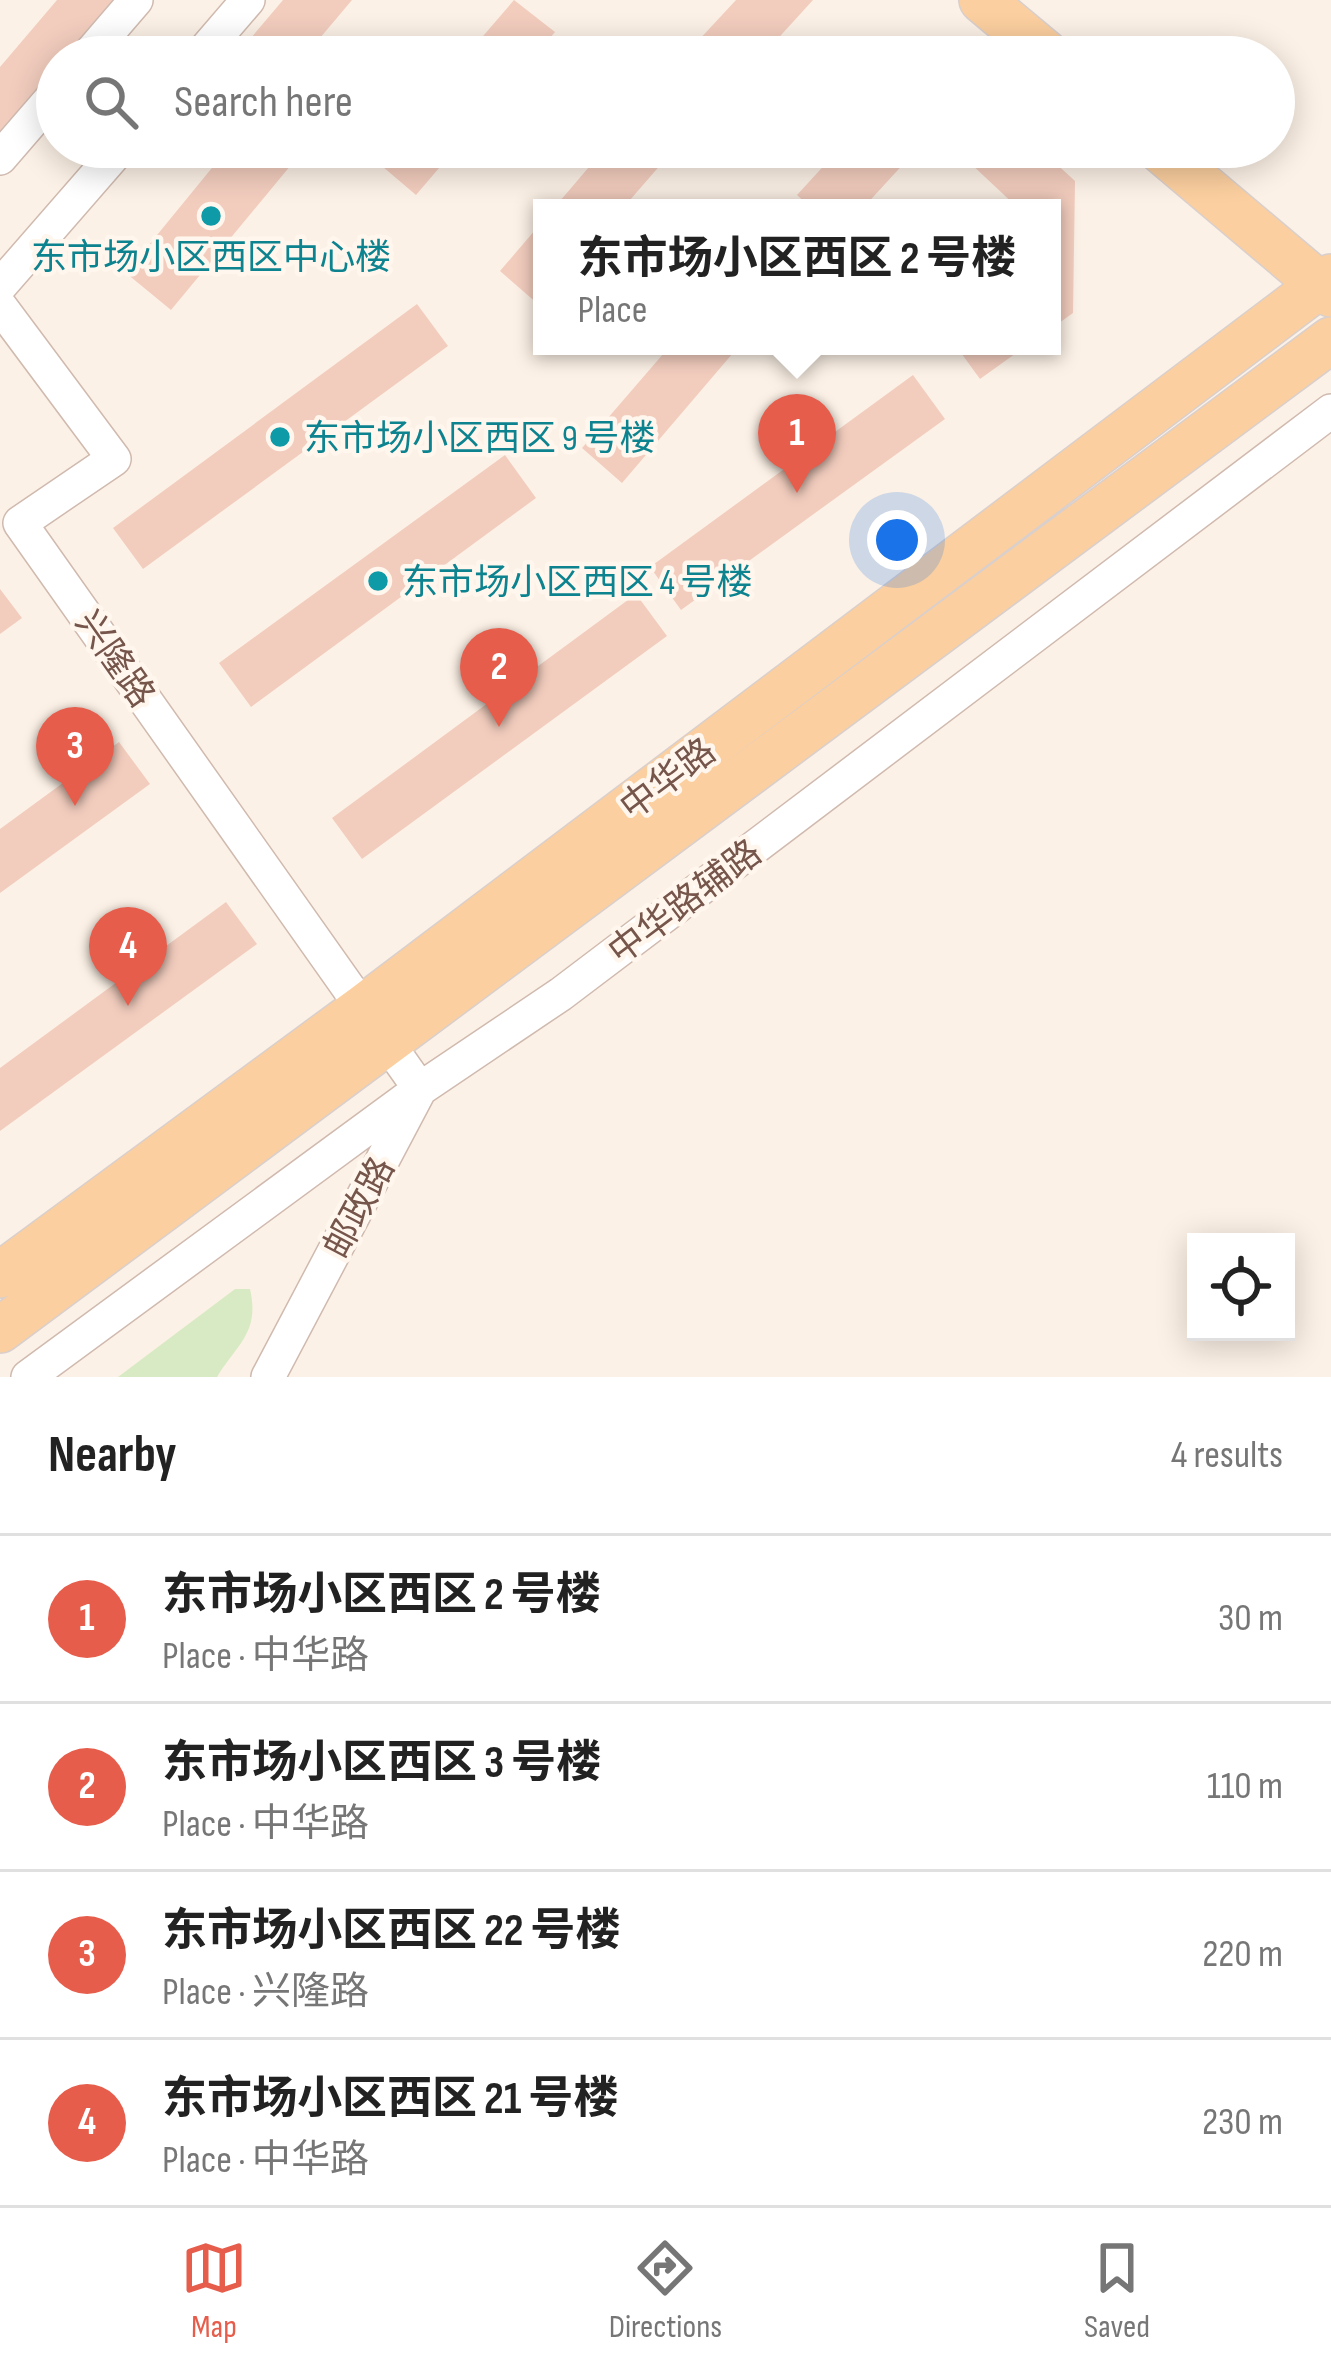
<!DOCTYPE html>
<html lang="en">
<head>
<meta charset="utf-8">
<style>
  body { margin:0; font-family:"Sofia Sans Condensed","Noto Sans SC",sans-serif; background:#f2f2f2; color:#222 }
  .controls { position:absolute; right:36px; bottom:36px; display:grid; overflow:hidden; border-radius:0px; box-shadow:0 6px 30px #0003 }
  .controls button { width:108px; height:108px; display:grid; place-items:center; padding:0; border:0; border-bottom:3px solid #e0e0e0; background:#fff; color:#222; font:60px sans-serif }
  .you { position:absolute; left:897px; top:540px; width:42px; height:42px; margin:-30px; border:9px solid #fff; border-radius:50%; background:#1a73e8; box-shadow:0 0 0 18px #1a73e833 }
  .badge { display:grid; place-items:center; width:78px; height:78px; border-radius:50%; background:#e65d4c; color:#fff; font-size:39px; font-weight:700 }
  .pin { position:absolute; translate:-50% -99px; filter:drop-shadow(0 3px 6px #0008) }
  .pin::after { content:''; position:absolute; top:63px; width:42px; height:36px; background:inherit; clip-path:polygon(0 0,100% 0,50% 100%) }
  .popup { position:absolute; left:533px; top:199px; width:528px; height:156px; box-sizing:border-box; display:grid; place-content:center; border-radius:0px; background:#fff; filter:drop-shadow(0 3px 9px #0005); font-size:39px; white-space:nowrap; color:#767676 }
  .popup b { font-size:45px; color:#222 }
  .popup::after { content:''; position:absolute; left:50%; top:100%; margin-left:-24px; border:24px solid transparent; border-top-color:#fff }
  .list { margin:0; padding:0; list-style:none }
  h2 { display:flex; justify-content:space-between; align-items:center; height:156px; margin:0; padding:0 48px; font-size:51px }
  h2 small { font-size:39px; font-weight:400; color:#767676 }
  .list li { display:grid; grid-template-columns:78px 1fr auto; gap:36px; align-items:center; box-sizing:border-box; height:168px; padding:0 48px; border-top:3px solid #e0e0e0 }
  .list b { display:block; font-size:45px; white-space:nowrap }
  .list p { margin:0; font-size:39px; white-space:nowrap; color:#767676 }
  .list em { font-size:39px; font-style:normal; color:#767676 }
  .icon { flex:none; width:66px; height:66px; fill:none; stroke:currentColor; stroke-width:2; stroke-linecap:round; stroke-linejoin:round }
  .map { position:relative; flex:none; width:1331px; height:1377px; overflow:hidden }
  .search { position:absolute; background:#fff; box-shadow:0 6px 30px #0003; left:36px; right:36px; top:36px; height:132px; display:flex; align-items:center; gap:30px; box-sizing:border-box; padding:0 42px; border-radius:66px; color:#767676; font-size:45px }
  .sheet { height:828px; background:#fff }
  nav { display:flex; justify-content:space-around; align-items:center; box-sizing:border-box; height:168px; border-top:3px solid #e0e0e0; background:#fff; font-size:33px; color:#767676 }
  nav a { display:grid; justify-items:center; gap:6px }
  nav .on { color:#e65d4c }
  .map>svg:first-child { display:block }
  .green { fill:#d8eac4 }
  .building { fill:#f2cdbe }
  .lines { fill:none; stroke-linecap:round; stroke-linejoin:round }
  .minor-casing { stroke:#d0baaf; stroke-width:36 }
  .major-casing { stroke:#d9cfcd; stroke-width:48 }
  .minor { stroke:#fff; stroke-width:33 }
  .major { stroke:#fbcf9f; stroke-width:45 }
  .culture-dot { fill:#0f9aa8; stroke:#fff6ed; stroke-width:4.5 }
  .labels { text-anchor:middle; stroke-width:9; stroke-linejoin:round; paint-order:stroke }
  .culture-label { font-size:36px; fill:#0d838f; stroke:#fff6ed; text-anchor:start }
  .street-label { font-size:36px; fill:#76554b; stroke:#fff6ed }
</style>
</head>
<body>
<div class="map">
<svg width="1331" height="1377" viewBox="0 0 1331 1377">
  <rect width="100%" height="100%" fill="#fcf1e6"/>
  <path class="green" d="M235,1289h15c10,44 -13,55 -33,88h-99z"/>
  <path class="building" d="M57,0h66l-49,57h-17v20l-57,66v-76z
    M283,0h69l-48,57h-45l-14,-12z
    M514,0l41,32 -21,25h-69z
    M736,0h77l-52,57h-78z
    M229,147h52l15,12 -125,151 -45,-37z
    M388,147h69l-41,48 -40,-34z
    M606,147h70l-53,61h-69z
    M841,147h78l-56,61h-52l-14,-13z
    M953,147h85l37,34 -2,132 -21,15v-120h-34z
    M542,222v81l-3,2 -39,-34z
    M417,304l31,42 -305,223 -30,-41z
    M670,346h69l-117,137 -40,-35z
    M956,346h70l-46,33z
    M913,375l32,44 -264,191 -31,-43z
    M505,455l31,43 -285,209 -32,-44z
    M0,589l22,29 -22,16z
    M636,594l31,42 -305,223 -30,-41z
    M119,742l31,42 -150,109v-64z
    M226,902l31,42 -257,187v-63z"/>
  <g class="lines">
    <g class="minor-casing">
      <path id="minor" d="M87,57l49,-57
        M199,57l49,-57
        M0,158l57,-66
        M0,286l121,-139
        M0,306l114,153 -94,64 400,566 -152,288
        M28,1377l392,-288 141,-95 770,-583"/>
    </g>
    <g class="major-casing">
      <path id="major" d="M982,0l68,57
        M1157,147l174,147
        M0,1275l364,-268 967,-730
        M0,1330l1331,-990"/>
    </g>
    <use href="#minor" class="minor"/>
    <use href="#major" class="major"/>
  </g>
  <g class="culture-dot">
    <circle cx="211" cy="216" r="12"/>
    <circle cx="280" cy="437" r="12"/>
    <circle cx="378" cy="581" r="12"/>
  </g>
  <g class="labels">
    <g class="culture-label">
      <text x="211" y="269" text-anchor="middle">东市场小区西区中心楼</text>
      <text x="304" y="450">东市场小区西区 9 号楼</text>
      <text x="402" y="594">东市场小区西区 4 号楼</text>
    </g>
    <g class="street-label">
      <text transform="translate(116 658) rotate(55)" y="13">兴隆路</text>
      <text transform="translate(667 778) rotate(-37)" y="13">中华路</text>
      <text transform="translate(684 901) rotate(-37)" y="13">中华路辅路</text>
      <text transform="translate(358 1207) rotate(-62)" y="13">邮政路</text>
    </g>
  </g>
</svg>
<div class="controls">
<button><svg class="icon" aria-label="locate" viewBox="0 0 24 24"><circle cx="12" cy="12" r="6"/><path d="M12 2v4M12 18v4M2 12h4M18 12h4"/></svg></button>
</div>
<div class="you"></div>
<div class="pin badge" style="left:797px;top:493px">1</div>
<div class="popup"><b>东市场小区西区 2 号楼</b>Place</div>
<div class="pin badge" style="left:499px;top:727px">2</div>
<div class="pin badge" style="left:75px;top:806px">3</div>
<div class="pin badge" style="left:128px;top:1006px">4</div>
<div class="search"><svg class="icon" aria-label="search" viewBox="0 0 24 24"><circle cx="10" cy="10" r="6"/><path d="M15 15l6 6"/></svg>Search here</div>
</div>
<section class="sheet">
<h2>Nearby<small>4 results</small></h2>
<ul class="list">
<li><span class="badge">1</span><div><b>东市场小区西区 2 号楼</b><p>Place · 中华路</p></div><em>30 m</em></li>
<li><span class="badge">2</span><div><b>东市场小区西区 3 号楼</b><p>Place · 中华路</p></div><em>110 m</em></li>
<li><span class="badge">3</span><div><b>东市场小区西区 22 号楼</b><p>Place · 兴隆路</p></div><em>220 m</em></li>
<li><span class="badge">4</span><div><b>东市场小区西区 21 号楼</b><p>Place · 中华路</p></div><em>230 m</em></li>
</ul>
</section>
<nav>
<a class="on"><svg class="icon" aria-label="map" viewBox="0 0 24 24"><path d="M3 6l6-2 6 2 6-2v14l-6 2-6-2-6 2zM9 4v14M15 6v14"/></svg>Map</a>
<a><svg class="icon" aria-label="directions" viewBox="0 0 24 24"><path d="M12 3l9 9-9 9-9-9zM9 14v-3h6M13 9l2 2-2 2"/></svg>Directions</a>
<a><svg class="icon" aria-label="saved" viewBox="0 0 24 24"><path d="M7 4h10v16l-5-4-5 4z"/></svg>Saved</a>
</nav>
</body>
</html>
